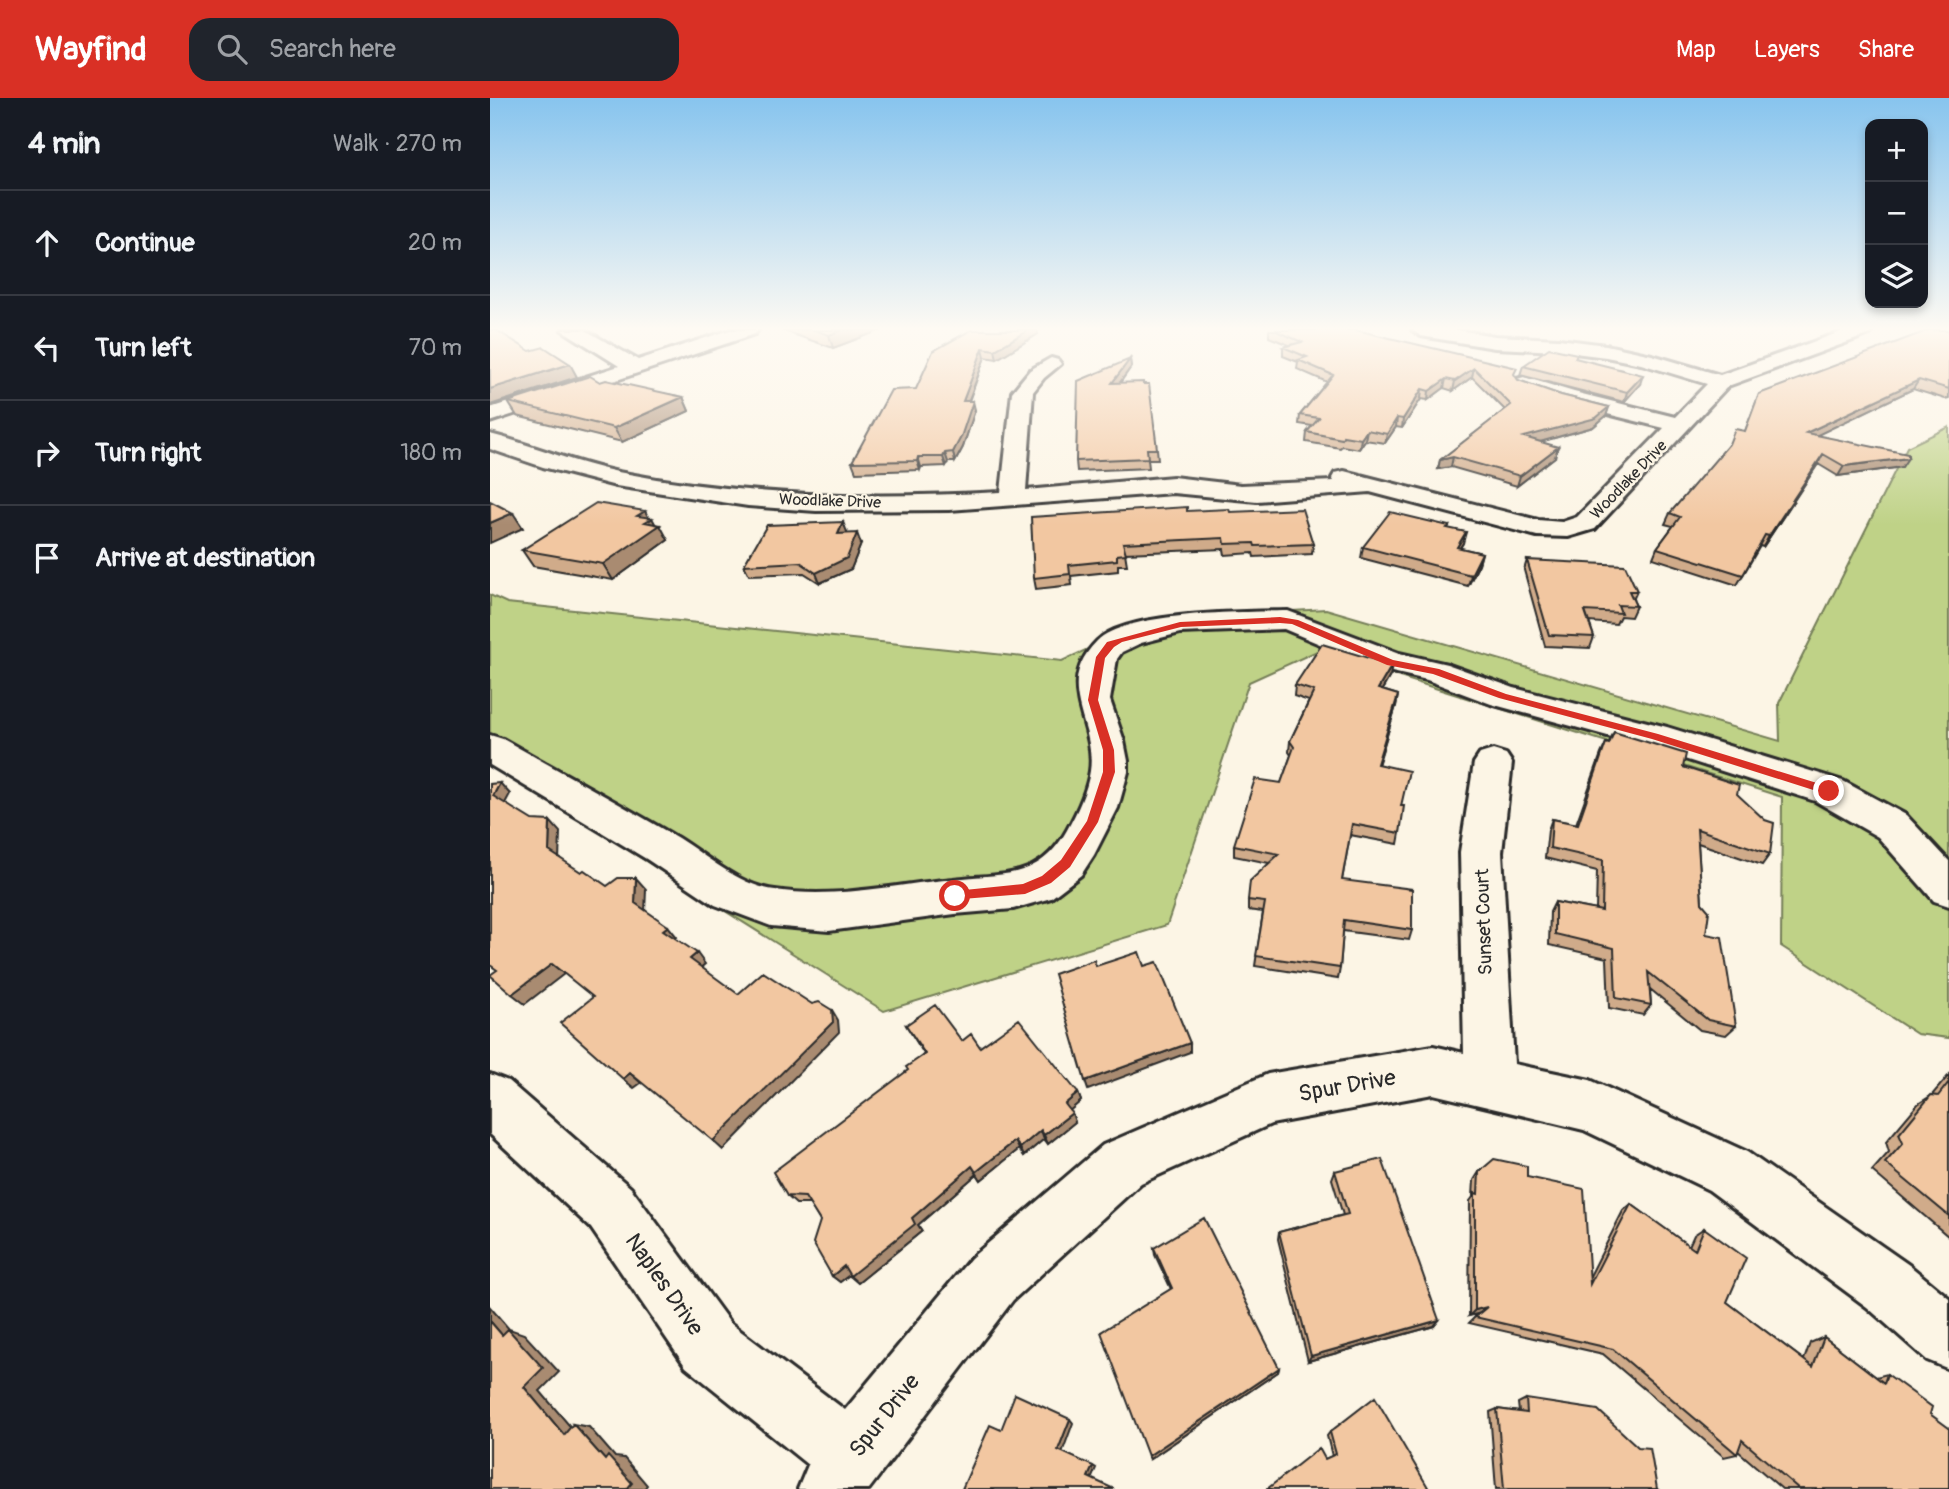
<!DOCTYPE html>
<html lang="en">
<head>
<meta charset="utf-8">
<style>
  body { margin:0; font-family:Pangolin,sans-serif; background:#20242c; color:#f1f3f6 }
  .controls { position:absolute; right:21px; top:21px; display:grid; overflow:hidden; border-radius:14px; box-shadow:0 4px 10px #0003 }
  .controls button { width:63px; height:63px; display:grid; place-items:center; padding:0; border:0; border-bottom:2px solid #363941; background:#171b24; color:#f1f3f6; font:35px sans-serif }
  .stop { position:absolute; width:21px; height:21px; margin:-16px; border:5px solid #d93025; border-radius:50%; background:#fff }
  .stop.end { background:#d93025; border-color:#fff; box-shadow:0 2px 7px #0008 }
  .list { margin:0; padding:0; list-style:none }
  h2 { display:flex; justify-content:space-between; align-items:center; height:91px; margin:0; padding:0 28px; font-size:30px }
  h2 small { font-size:23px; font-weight:400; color:#9ea1a6 }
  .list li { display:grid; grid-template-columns:46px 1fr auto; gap:21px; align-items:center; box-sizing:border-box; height:105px; padding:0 28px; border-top:2px solid #363941 }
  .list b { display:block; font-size:26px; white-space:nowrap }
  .list em { font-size:23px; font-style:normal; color:#9ea1a6 }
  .icon { flex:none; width:38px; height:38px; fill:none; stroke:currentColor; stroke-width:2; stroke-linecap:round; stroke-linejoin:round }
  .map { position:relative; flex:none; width:1459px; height:1391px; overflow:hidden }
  header { display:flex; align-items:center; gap:42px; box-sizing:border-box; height:98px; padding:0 35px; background:#d93025; color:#fff }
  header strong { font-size:33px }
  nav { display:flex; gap:38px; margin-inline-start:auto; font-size:24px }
  .search { width:490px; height:63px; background:#20242c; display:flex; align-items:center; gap:18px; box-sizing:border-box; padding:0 24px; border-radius:21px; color:#9ea1a6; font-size:26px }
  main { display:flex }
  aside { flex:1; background:#171b24 }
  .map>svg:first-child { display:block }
  .green { fill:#bfd287; stroke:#757e59; stroke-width:2 }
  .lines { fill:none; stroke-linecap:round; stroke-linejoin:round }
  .minor-casing { stroke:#2b2b2b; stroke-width:6 }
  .minor { fill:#fcf5e5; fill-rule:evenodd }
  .wall { fill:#d0ab8a; stroke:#2b2b2b; stroke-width:2 }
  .shaded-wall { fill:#a98b71; stroke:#2b2b2b; stroke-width:2 }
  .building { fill:#f2c7a1; stroke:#2b2b2b; stroke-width:2 }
  .route { fill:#d93025 }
  .labels { text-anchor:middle; stroke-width:5; stroke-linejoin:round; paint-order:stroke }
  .far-street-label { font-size:16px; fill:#2b2b2b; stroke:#fcf5e5 }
  .street-label { font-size:19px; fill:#2b2b2b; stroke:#fcf5e5 }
  .near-street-label { font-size:23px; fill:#2b2b2b; stroke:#fcf5e5 }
</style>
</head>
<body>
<header>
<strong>Wayfind</strong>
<div class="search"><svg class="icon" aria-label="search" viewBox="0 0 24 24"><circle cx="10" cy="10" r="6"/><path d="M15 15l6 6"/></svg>Search here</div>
<nav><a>Map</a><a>Layers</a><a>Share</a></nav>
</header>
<main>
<aside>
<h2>4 min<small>Walk · 270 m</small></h2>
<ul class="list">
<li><svg class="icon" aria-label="ahead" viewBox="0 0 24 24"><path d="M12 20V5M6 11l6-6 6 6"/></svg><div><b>Continue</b></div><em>20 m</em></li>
<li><svg class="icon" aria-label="left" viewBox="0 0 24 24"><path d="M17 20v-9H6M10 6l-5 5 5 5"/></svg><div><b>Turn left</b></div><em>70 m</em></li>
<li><svg class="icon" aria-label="right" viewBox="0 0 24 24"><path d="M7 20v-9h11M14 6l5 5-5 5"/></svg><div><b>Turn right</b></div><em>180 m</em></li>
<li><svg class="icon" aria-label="arrive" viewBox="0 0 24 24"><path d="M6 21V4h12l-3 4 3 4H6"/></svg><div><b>Arrive at destination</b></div></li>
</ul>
</aside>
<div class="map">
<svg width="1459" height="1391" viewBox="0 0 1459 1391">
  <rect width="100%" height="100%" fill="#fcf5e5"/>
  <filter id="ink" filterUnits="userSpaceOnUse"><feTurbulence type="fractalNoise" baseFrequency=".0143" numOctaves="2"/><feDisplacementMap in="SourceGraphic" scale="14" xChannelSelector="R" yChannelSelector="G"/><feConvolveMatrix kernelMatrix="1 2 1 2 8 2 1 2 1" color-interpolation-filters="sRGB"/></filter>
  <g filter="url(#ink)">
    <path class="green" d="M1459,329v611l-32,-4 -136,-88 1,-149 -465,-146 -68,31 -82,243 -283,86 -394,-248v-168l17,8 555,58 91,-42 173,-10 454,132 -1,-38 128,-256z"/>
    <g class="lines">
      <g class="minor-casing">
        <path id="minor" d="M72,232h23l53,30 92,-30h28l-3,4 -265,88v-14l129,-42z
          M922,232h45l38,6 64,3 47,6 46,10 68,20 126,-45h27l-3,4 -142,52 -133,143 -27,8 -31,-1 -167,-44 -113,9 -84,-8 -224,17 -133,1 -68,-5 -132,-20 -73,-19 -53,-18v-15c43,11 84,29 128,38 126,25 255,27 383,20l11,-100 18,-22 21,-12 7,2 3,4 -17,14 -11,14 -7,98 147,-13 68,8 93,-4 -2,-3 3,-5 9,-2 194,49 24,2 15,-5 87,-89 -105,-26 -42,-15 -3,-4 3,-4 7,-2 50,15 101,25 32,-33 -66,-20 -35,-7 -47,-6 -64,-3 -74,-12z
          M798,513l111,42 48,11 67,24 153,39 176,54 63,34 43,46v45l-15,-5 -56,-64 -63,-36 -171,-55 -153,-42 -64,-24 -48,-11 -95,-40 -104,4 -39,10 -19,9 -5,7 -7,41 14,41 4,20v11l-10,36 -24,47 -13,20 -30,23 -38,11 -58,5 -126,17 -58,-5 -56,-21 -67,-45 -158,-95v-30l13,4c58,33 117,65 175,99 29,18 62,48 97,52 60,9 118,-5 178,-11 49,-6 86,2 114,-49 10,-18 20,-39 23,-59 7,-47 -38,-85 7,-130 29,-30 149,-29 191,-30z
          M1003,652l13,4 6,9 -10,89 12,212 76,16 157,72 162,113 40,33v71l-22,-9 -60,-53 -158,-117 -125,-60 -151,-36 -162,30 -130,59 -128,117 -144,189h-71l10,-24 -122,-98 -95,-139 -101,-94v-60l18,7 123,107 99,135 115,87 126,-152 132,-113 165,-71 165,-28 31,7 -4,-201 14,-89 6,-9z"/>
      </g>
      <use href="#minor" class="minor"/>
    </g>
    <path class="wall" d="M291,232h100l-48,18z
      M481,232h66l1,4 -41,25 -12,-2 -16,44 6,9 -12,37 -8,15h-7l-2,4 -25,1 -1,3 -64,2 -4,-10z
      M779,232h87l159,46 3,4 43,15 48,12 -3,9 -13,11 -53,15 15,15 -38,29 -66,-19 -13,2 2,-9 65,-50 -33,-33 -19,14 -9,-3 -16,12 -7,-1 -19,29 -6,-1 -11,16 -20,-3 -6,9 -17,-3 -2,2 -34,-6 1,-10 5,-6 -13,-2 1,-9 27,-33 -30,-13 1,-7 -15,-6v-9l6,-2 -20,-8z
      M1459,232v68l-4,1 -32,-10 -97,46 86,32 -64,9 -20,-12 -55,83 -3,-1 -23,39 -84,-27 4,-10 16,-22 -8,-2 5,-11 75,-82 14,-37z
      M1085,260l65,26 -16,18 -104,-27 3,-9z
      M640,261l1,8 -11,16 37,66 1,10h-10l1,9 -72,3 -1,-10z
      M110,284l83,15 6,14 -67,31 -105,-26 -9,-14z
      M697,413l43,1 83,32 -1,10 -58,3 -1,-4 -28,2 -1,-6 -99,4 2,12h-9v6l-47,5 1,9 -36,4 -2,-11z
      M165,426l13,16 -55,40 -80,-14 -11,-16z
      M959,428l-1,2 15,15 -3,5 22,5 -3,11 -11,22 -107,-28 2,-11z
      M357,434l-1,2 15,10 -10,25 -31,14 -16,-10 -55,2 -5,-10z
      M1037,462l110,31 -4,9 3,6 -5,11 -11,-1 -4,8 -27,-2 5,15 -4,11 -45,-2 -21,-76z
      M900,578l-8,14 16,5 -2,11 -18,58 23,42 -1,27 -2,11 -48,-9 -8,45 70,50 -3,10 -66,-9 -3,37 -2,11 -83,-13 8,-54 -15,-2v-10l21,-37 -35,-7v-11l47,-62 10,-28 -2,-3 1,-11 19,-40 -15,-5 1,-11z
      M1124,634l123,62 33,60 -8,11 -64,-22 4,60 4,31 30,92 -10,9 -26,-5 -50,-41 1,16 -8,10 -34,-7 -2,-50 -58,-13 1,-33 5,-10 41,8 1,-39 -52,-13 3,-28 4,-11 24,5 25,-70 5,-11 2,1z
      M416,927l74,22 98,46 3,8 -11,9 5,12 -27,22 -4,-5 -20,17 -5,-7 -38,31 -4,-6 -59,51 4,6 -64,52 -9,-8 -9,7 -8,-6 -12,-55 -10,-17h-14l-9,-8 137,-142z
      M1459,977v162l-77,-66 17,-19 -3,-10 32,-38 14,-9z
      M845,1073l104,149 -5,6 -126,35 -30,-122 1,-7 64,-17 -11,-36z
      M989,1074l48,5 63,99 33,-65 8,-7 58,42 5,-11 10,-7 23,74 77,58 6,-17 14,-6 52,40 11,-3 43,40 19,75h-167l-44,-38 -1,3 -13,3 -121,-103 -134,-31 10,-10 -10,3 1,-115 3,-4 1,-17z
      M664,1150l125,120 -1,4 -128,87 21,-170 -16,-34z
      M1036,1301l131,90h-161l-6,-77 7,-3 22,3 -1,-9z
      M840,1334l99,57 -104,-30 7,-3 -5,-20z"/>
    <path class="shaded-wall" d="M352,232h39l-48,18 -4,-13z
      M538,232h9l1,4 -41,25 -2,-9z
      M493,250l2,9 -20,53 -2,-9z
      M640,261l1,8 -18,25 -1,-9z
      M80,266l7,13 -87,28v-16z
      M984,270l-2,9 -19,14 2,-10z
      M1153,277l-3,9 -16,18 3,-10z
      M956,281l-2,9 -16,12 1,-9z
      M1429,282l-6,9 -112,54 5,-10z
      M932,291l-1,10 -19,29 1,-9z
      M193,299l6,14 -67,31 -8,-14z
      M483,303l2,9 -12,37 -8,15 -2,-10z
      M1119,309l-3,9 -13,11 -71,20 2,-10z
      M907,320l-1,9 -11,16 2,-9z
      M877,332l-2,10 -6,9 2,-10z
      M1068,349l-3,10 -38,29 3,-10z
      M455,355l3,9 -2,4 -3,-9z
      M1333,356l-5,10 -55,83 6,-11z
      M428,359l3,10 -1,3 -3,-9z
      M963,359l-2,10 -13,2 2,-9z
      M1418,360l-6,9 -64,9 6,-10z
      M155,413l5,9 2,-2 5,9 3,-2 8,15 -55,40 -10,-16 34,-48z
      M23,415l10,15 -33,15v-20z
      M353,424l4,10 -5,12 -4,-10z
      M976,434l-3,11 -9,14 3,-10z
      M367,435l4,11 -10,25 -31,14 -4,-10z
      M992,455l-3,11 -11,22 3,-11z
      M902,567l-2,11 -14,24 2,-11z
      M908,597l-2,11 -21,69 2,-11z
      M10,685l10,11 -7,13 -10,-11z
      M60,723l10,11 -1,29 -10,-10z
      M146,780l10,11 -1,24 -10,-10z
      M178,828l9,11 -4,3 -10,-10z
      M207,855l8,11 -6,5 -9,-10z
      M62,866l12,10 -39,30 -13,-10z
      M342,912l6,10 1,12 -116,118 -10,-9z
      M700,945v9l-102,38 -3,-9z
      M140,975l11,10 -7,5 -11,-9z
      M588,995l3,8 -13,11 -3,-8z
      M582,1015l3,9 -27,22 -4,-9z
      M551,1032l3,9 -20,17 -4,-8z
      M525,1043l4,8 -38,31 -5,-8z
      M482,1068l5,8 -59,51 4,6 -64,52 -8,-7 62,-58z
      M354,1168l8,7 -12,9 -8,-6z
      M0,1209l19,22 15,5 35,38 -19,19 40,47 -16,-3 -40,-48 -22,-52 -12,-14z
      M997,1209l-6,6 -12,3 6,-6z
      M949,1222l-5,6 -126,35 3,-5z
      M789,1270l-1,4 -128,87 -2,-3z
      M580,1321l3,4 -11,30 -4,-3z
      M83,1326l16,3 26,30 9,1 23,27 -3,4h-17l-22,-29z
      M603,1368l3,2 -5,12 -3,-3z"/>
    <path class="building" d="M0,232h6l34,21 14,-4 26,17 -80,25z
      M324,232h28l-13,5z
      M481,232h57l-33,20 -12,-2 -20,53h10l-12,36 -8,15 -8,1 -2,4h-25l-1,4 -65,1 39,-72 25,-1 17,-38z
      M784,232h82l161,38 -3,6 4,6 43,15 48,12 -13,11 -72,19 34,10 -38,29 -67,-19 -13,3 71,-55 -37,-37 -19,13 -9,-2 -17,12 -7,-2 -19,30 -6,-1 -10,16 -20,-4 -6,9 -18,-3 -1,3 -35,-7 12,-14 -19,-3 33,-40 -35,-15 9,-3 -24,-10 19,-5z
      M1439,232h20v59l-30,-9 -113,53 102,21v4l-64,8 -21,-12 -54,82 -4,-1 -22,40 -86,-27 23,-31 -10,-4 59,-69 6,-15 10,2 14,-37z
      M1059,250l28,6 -2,4 68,17 -16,17 -104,-26z
      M640,261l-18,24 31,-1v2h6l8,65h-10l1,9 -72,3 2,-80z
      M100,278l10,6 6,-2 77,17 -69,31 -106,-26z
      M0,403l23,12 -23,10z
      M106,405l49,8 -8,5 15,2 -7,4 15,3 -57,39 -81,-14z
      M697,409v4l42,-2 1,3 72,-3 11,35 -58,2 -1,-3 -29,1 -1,-6 -101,5 3,11 -9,1v5l-48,5 1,9 -36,4 -3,-61z
      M900,414l59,14 -2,2 19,4 -9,15 25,6 -11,22 -108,-28z
      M353,424l-5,12 19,-1 -10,25 -31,15 -16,-11 -56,3 23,-40z
      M1037,462l98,5 12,26h-8l7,15 -18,-1 3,8 -36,-2 9,26 -45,-2z
      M832,546l70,21 -14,24 20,6 -21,69 32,7 -8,35h3l-4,27 -48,-9 -10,56 70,9v41l-68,-10 -4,48 -84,-12 9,-54 -17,-2 2,-19 29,-27 -45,-9 21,-66 26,4 13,-36 -4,-6 24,-50 -19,-6z
      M1124,634l72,22 -3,13 56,18 -2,9 28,26 9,3 -4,31 -73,-25 5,74 7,8 -3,23 16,3 14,89 -28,-6 -60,-48 3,33 -35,-7 -2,-50 -59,-14v-32l47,9 1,-51 -53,-12 2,-29 26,5 28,-81 3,1z
      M10,685l-7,13 39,24 18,1 -1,30 32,21 3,-2 23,16 11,-8h18l-1,25 33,23 -5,4 34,23 -7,6 48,35 25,-22 49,32 7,-2 13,8 1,12 -120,119 -83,-68 -7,6 -63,-56 33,-26 -41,-33 -40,30 -22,-19 7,-5 -7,-5v-181z
      M649,854l5,14 13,-4 33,81 -105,38 -31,-107 40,-14 2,6z
      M445,907l27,36 9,-7 9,13 39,-28 59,74 -13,11 7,9 -28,22 -3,-5 -21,18 -5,-7 -39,31 -4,-6 -60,52 3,6 -65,52 -6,-10 -12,10 -19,-33 7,-22 -15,-24 -18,-1 -14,-24 135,-102 -2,-3 19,-13 -19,-29z
      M1459,984v134l-64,-53 18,-20 -4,-9 32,-39 7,1z
      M892,1061l57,161 -128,36 -32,-124 69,-18 -13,-43z
      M1004,1061l33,7v11l57,12 6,95 41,-80 64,46 9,-22 42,30 -19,44 86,65 11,-30 60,46 3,-9 45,33 -2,7 19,14v61h-150l-57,-49 -5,14 -124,-105 -138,-32 12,-10 -12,3v-117l3,1 1,-22z
      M714,1120l75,150 -131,88 -47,-124 71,-44 -18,-40z
      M0,1223l12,14 6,-6 35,39 -19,19 40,48 9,-11 32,36 3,-4 24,27 -5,6h-137z
      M525,1296l55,25 -12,31 35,16 -5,11 26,12h-152l28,-64 11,5z
      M885,1299l54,92h-162l52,-41 6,11 11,-5 -6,-22z
      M1036,1301l72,11 40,37 12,1 7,41h-153l-7,-80 30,4z"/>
  </g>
  <linearGradient id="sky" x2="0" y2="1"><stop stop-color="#87c4ee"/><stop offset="0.54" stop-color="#fefaf3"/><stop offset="1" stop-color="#fefaf3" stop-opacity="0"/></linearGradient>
  <rect width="1459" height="427" fill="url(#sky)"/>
  <path class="route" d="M790,519l18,3 95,40 46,9 67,25 152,40 175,54 1,3 -5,4 -177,-56 -153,-41 -66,-24 -46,-9 -95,-41 -12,-1 -99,4 -59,15 -8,5 -9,11 -7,42 16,50 1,22 -17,50 -28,45 -19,16 -26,11 -75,6 -1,-4 6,-5 68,-7 19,-8 19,-16 26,-39 16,-49v-22l-15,-50 8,-43 11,-15 73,-20z"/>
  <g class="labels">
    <g class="far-street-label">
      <text transform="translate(1138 381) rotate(-46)" y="6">Woodlake Drive</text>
      <text transform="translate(340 402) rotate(2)" y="6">Woodlake Drive</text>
    </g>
    <g class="street-label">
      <text transform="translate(993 824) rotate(-92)" y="7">Sunset Court</text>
    </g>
    <g class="near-street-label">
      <text transform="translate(857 987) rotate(-10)" y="8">Spur Drive</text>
      <text transform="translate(175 1186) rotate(55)" y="8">Naples Drive</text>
      <text transform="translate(394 1317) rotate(-52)" y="8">Spur Drive</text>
    </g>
  </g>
</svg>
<div class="controls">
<button>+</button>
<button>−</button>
<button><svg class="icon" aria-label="layers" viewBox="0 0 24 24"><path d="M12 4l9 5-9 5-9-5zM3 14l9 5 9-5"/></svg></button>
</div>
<div class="stop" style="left:465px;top:798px"></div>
<div class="stop end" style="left:1339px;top:693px"></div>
</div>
</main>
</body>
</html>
